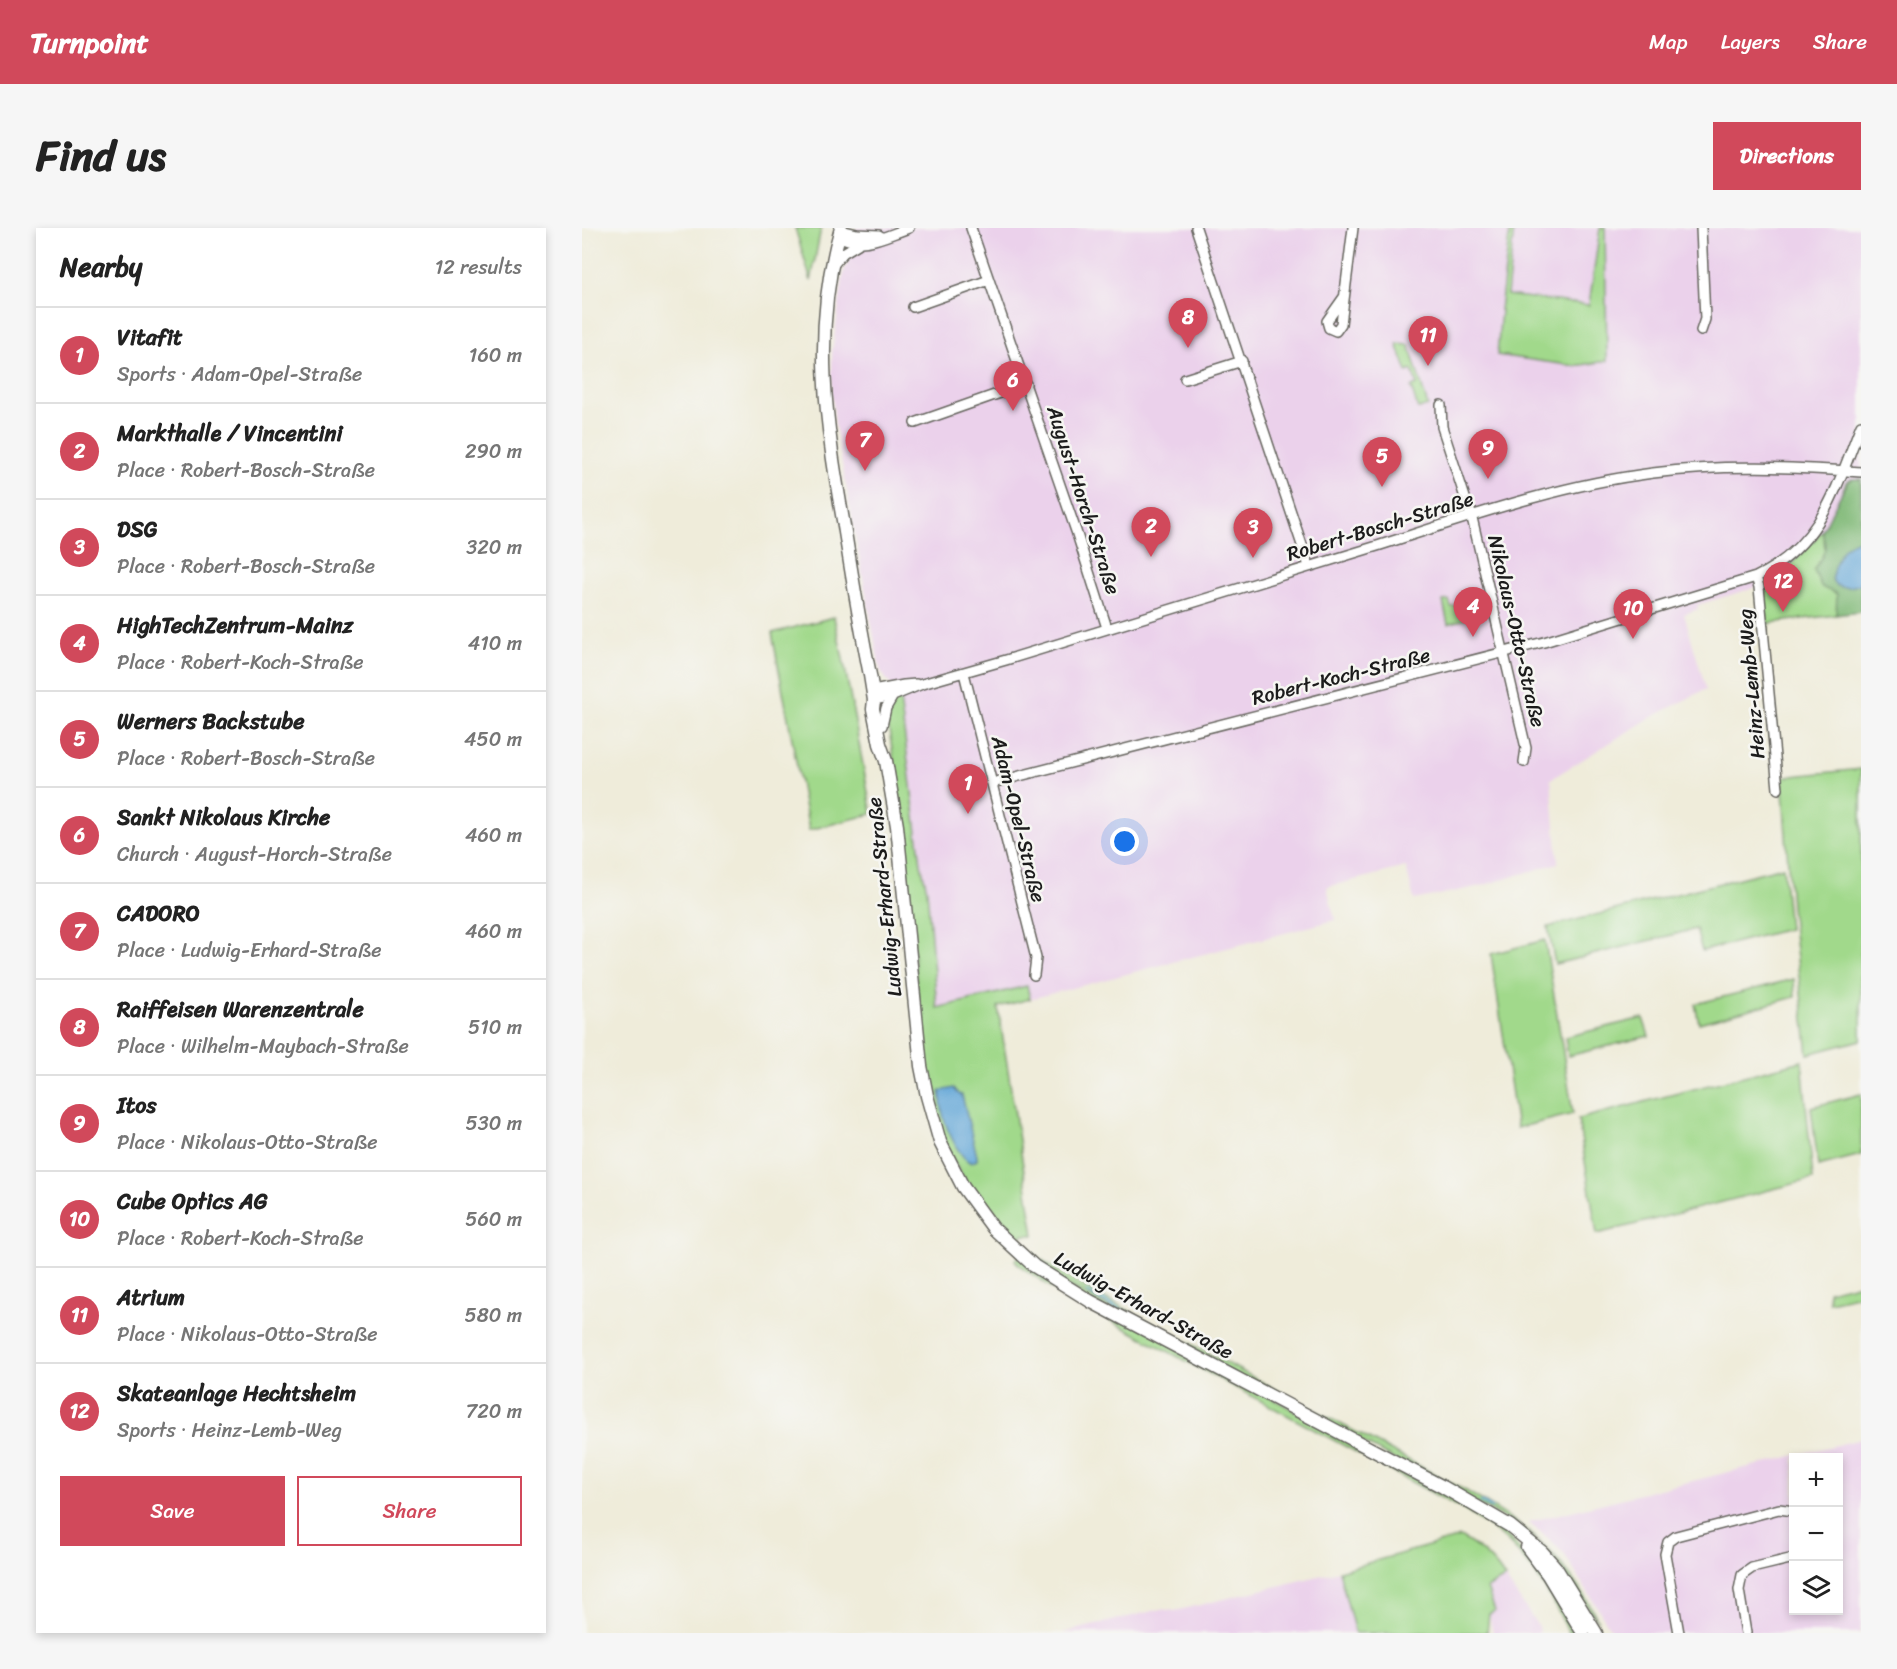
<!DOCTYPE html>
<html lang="en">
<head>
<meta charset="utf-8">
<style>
  body { margin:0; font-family:Sriracha,sans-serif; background:#f6f6f6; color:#222 }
  .controls { position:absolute; right:18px; bottom:18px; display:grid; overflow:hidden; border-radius:0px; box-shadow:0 3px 9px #0003 }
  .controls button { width:54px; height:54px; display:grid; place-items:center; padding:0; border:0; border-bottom:2px solid #e0e0e0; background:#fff; color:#222; font:30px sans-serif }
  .you { position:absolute; left:543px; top:614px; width:21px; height:21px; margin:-15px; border:4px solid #fff; border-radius:50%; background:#1a73e8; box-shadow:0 0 0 9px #1a73e833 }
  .badge { display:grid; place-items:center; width:39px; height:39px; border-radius:50%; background:#d1495b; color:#fff; font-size:20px; font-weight:700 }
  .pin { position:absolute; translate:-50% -50px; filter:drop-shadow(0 2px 3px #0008) }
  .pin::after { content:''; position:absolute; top:32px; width:21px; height:18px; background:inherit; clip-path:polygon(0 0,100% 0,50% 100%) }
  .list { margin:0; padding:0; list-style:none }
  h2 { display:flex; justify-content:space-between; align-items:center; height:78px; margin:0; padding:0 24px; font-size:26px }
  h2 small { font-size:20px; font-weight:400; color:#767676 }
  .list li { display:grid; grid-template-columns:39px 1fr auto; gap:18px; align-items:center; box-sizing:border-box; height:96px; padding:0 24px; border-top:2px solid #e0e0e0 }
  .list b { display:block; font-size:22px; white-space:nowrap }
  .list p { margin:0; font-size:20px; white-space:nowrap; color:#767676 }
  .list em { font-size:20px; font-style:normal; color:#767676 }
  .actions { display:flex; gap:12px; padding:18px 24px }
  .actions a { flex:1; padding:14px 0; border:2px solid #d1495b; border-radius:0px; text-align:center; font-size:21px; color:#d1495b }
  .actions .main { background:#d1495b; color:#fff }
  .icon { flex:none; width:33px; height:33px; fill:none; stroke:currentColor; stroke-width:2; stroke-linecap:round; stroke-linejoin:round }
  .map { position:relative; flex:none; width:1279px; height:1405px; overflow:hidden; border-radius:0px }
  header { display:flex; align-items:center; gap:36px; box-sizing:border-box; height:84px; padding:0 30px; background:#d1495b; color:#fff }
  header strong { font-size:28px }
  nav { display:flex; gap:33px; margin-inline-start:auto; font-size:21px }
  .intro { display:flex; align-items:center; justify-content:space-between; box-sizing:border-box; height:144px; padding:0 36px }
  h1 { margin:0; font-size:42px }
  .button { padding:15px 27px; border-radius:0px; background:#d1495b; color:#fff; font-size:21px; font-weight:700 }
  main { display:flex; gap:36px; padding:0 36px }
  aside { flex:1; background:#fff; border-radius:0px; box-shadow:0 3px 9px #0003 }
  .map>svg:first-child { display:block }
  .built { fill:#ebd1eb; fill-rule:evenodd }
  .green { fill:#a1d98b; stroke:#5e7a54; stroke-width:1.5 }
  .forest { fill:#80b977; stroke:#4e6a4a; stroke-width:1.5 }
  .water { fill:#62a6d7; stroke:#3f617a; stroke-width:1.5 }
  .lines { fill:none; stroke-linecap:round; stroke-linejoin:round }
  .stream { stroke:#62a6d7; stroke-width:2 }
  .minor-casing { stroke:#66655e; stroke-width:12 }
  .major-casing { stroke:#66655e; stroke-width:15 }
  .minor { stroke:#fff; stroke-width:9 }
  .major { stroke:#fff; stroke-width:12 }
  .labels { text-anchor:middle; stroke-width:5; stroke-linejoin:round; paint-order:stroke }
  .street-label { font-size:20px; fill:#1c1c1c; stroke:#f6f6f2 }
</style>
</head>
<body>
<header>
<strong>Turnpoint</strong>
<nav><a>Map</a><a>Layers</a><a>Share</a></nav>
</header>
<div class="intro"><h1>Find us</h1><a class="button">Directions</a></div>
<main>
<aside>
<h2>Nearby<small>12 results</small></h2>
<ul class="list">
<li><span class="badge">1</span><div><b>Vitafit</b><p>Sports · Adam-Opel-Straße</p></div><em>160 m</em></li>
<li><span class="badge">2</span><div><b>Markthalle / Vincentini</b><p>Place · Robert-Bosch-Straße</p></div><em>290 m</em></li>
<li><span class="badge">3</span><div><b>DSG</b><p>Place · Robert-Bosch-Straße</p></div><em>320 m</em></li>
<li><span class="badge">4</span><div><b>HighTechZentrum-Mainz</b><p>Place · Robert-Koch-Straße</p></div><em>410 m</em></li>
<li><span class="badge">5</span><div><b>Werners Backstube</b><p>Place · Robert-Bosch-Straße</p></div><em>450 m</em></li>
<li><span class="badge">6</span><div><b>Sankt Nikolaus Kirche</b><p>Church · August-Horch-Straße</p></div><em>460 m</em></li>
<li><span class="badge">7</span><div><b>CADORO</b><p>Place · Ludwig-Erhard-Straße</p></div><em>460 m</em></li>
<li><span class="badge">8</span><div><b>Raiffeisen Warenzentrale</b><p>Place · Wilhelm-Maybach-Straße</p></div><em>510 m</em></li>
<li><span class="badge">9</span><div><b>Itos</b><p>Place · Nikolaus-Otto-Straße</p></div><em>530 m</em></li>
<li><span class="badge">10</span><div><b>Cube Optics AG</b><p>Place · Robert-Koch-Straße</p></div><em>560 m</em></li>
<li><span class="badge">11</span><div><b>Atrium</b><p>Place · Nikolaus-Otto-Straße</p></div><em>580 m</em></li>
<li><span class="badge">12</span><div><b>Skateanlage Hechtsheim</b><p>Sports · Heinz-Lemb-Weg</p></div><em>720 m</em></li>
</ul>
<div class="actions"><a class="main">Save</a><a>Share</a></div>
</aside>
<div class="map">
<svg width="1279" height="1405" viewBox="0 0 1279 1405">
  <rect width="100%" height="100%" fill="#f6f6f2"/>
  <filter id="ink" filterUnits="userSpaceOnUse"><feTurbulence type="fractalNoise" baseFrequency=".0167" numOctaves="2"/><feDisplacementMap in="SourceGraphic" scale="12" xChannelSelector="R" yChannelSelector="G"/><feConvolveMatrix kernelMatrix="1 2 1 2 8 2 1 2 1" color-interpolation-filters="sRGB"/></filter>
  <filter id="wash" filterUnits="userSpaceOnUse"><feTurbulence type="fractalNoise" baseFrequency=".008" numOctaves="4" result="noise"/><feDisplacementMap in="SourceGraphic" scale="24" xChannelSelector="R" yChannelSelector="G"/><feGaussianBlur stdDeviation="1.35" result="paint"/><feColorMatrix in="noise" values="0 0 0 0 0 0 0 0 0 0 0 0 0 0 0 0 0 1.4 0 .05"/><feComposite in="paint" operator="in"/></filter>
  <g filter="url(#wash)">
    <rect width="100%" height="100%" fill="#efecda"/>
    <path class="built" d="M274,0h1005v251h-9l-7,5 -13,32 -10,15 -31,34 -38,23 -56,17 1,4 -14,5 22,75 -56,29 -99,61 7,84 -77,23 -67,14 -8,-33 -79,20 8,33 -305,79 -3,-13 -90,23 -10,-119 -6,-26 -21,-165 -20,-29 -45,-245 -3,-30v-43l12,-81 5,-11z
      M1279,1211v187l-2,7h-246l-49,-79 -16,-16 -20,-16zM1212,1230h44v152h-44z
      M757,1343l16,62h-293l99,-24 14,2z
      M923,1350l33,48 2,7h-47l-4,-19 6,-2 -8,-24z"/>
    <path class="green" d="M213,0h26l-10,53z
      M928,0h4l-7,67 82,10 11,-77h5l2,133 -32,5 -78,-11 4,-45h-1z
      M815,116l12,1 19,61 -10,3 -7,-22 6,-2 -5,-15 -5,2z
      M1270,251h9v129l-24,3 -1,4 -67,8 -1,10 -4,-50 27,-18 31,-34 10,-15 14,-34z
      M867,372l2,7 15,-3 3,14 -21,6 -5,-23z
      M252,389l12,56 26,141 -63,16 -37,-197z
      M314,471h4l21,165 6,26 10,118 90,-22 3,13 -32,8 36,228h-11l-7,8h-3c-28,-33 -55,-65 -70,-106 -19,-50 -22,-105 -27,-158 -8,-84 -13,-170 -28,-254 -1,-9 1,-19 8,-26z
      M1279,541v271l-53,14 -17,-147 -9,-130z
      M1201,639l6,62 -87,22 -6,-22 -141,35 -7,-37z
      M963,712l28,174 -56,14 -26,-174z
      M1212,751l1,18 -96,26 -4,-19z
      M1061,790l6,18 -81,20 -3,-19z
      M1220,833l11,118 -216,55 -19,-115z
      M1279,866v61l-43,11 -7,-59z
      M443,1020l48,33 395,211c53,32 80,48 114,101 6,9 13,19 16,29 -28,-38 -39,-66 -79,-96l-450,-241 -46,-34z
      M436,1029l464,258c44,32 68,71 93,118h-6c-13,-27 -32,-61 -53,-83 -14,-16 -34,-28 -52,-40l-403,-216 -42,-29 -4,-5z
      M1279,1055v12l-32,7 -1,-11z
      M878,1309c19,10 34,23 45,41l-18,10 8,23 -6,3 -2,19h-132l-16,-62z"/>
    <path class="forest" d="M1270,251h9v60l-14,7 -15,34c9,11 17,7 29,4v28l-25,3 1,-21 -16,-7 -7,-17c10,-19 14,-16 8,-39 7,-11 22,-48 30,-52z"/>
    <path class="water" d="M1279,311v45c-19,6 -35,5 -26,-19 3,-8 6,-15 13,-20 4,-3 9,-4 13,-6z
      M372,860l5,6 3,1 15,61v4l-6,3c-13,-6 -27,-39 -29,-53 -1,-7 -1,-13 -2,-19z"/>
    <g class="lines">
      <path class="stream" d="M449,1028l15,11
        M505,1064l63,34
        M899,1274l11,6"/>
    </g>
  </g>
  <g filter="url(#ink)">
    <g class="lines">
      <g class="minor-casing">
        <path id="minor" d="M389,0l105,303 31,97
          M614,0l113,338
          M259,2l16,4 22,1
          M257,8c25,14 45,0 70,-8
          M251,37l10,-12 15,-9
          M762,69l-17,24 2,7 7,3 5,-7 12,-96
          M331,79l76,-27
          M1119,103l4,-12 -4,-91
          M603,151l57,-18
          M859,177l1,22 31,95 53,226 -2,14
          M333,195l111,-39
          M1174,349l3,10 19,202
          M382,445l72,285 -2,17
          M291,463l31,-6 12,-1
          M292,472l19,-4 29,-12 84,-24c122,-38 245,-75 368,-113 91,-29 184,-62 279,-74 70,-9 139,-6 208,-1
          M300,498l4,-18 7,-12
          M410,555l552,-141 212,-65c66,-32 80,-89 105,-152
          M1097,1405l-14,-79 3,-12 8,-6 103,-27 15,2
          M1164,1405l-7,-43 3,-15 10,-7 42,-10"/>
      </g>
      <g class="major-casing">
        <path id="major" d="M259,0c-30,102 -15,196 3,298 8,50 16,100 26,149l4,25 -1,9 7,35 6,17 11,65 24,240 6,30 13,46 23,45 30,41 41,38 56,35 353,186 67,39 32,26 14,16 40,65
          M945,1319l21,28 35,58"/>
      </g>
      <use href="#minor" class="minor"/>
      <use href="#major" class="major"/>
    </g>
  </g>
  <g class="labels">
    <g class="street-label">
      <text transform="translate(502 272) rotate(72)" y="7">August-Horch-Straße</text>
      <text transform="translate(798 298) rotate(-17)" y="7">Robert-Bosch-Straße</text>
      <text transform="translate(935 403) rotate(77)" y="7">Nikolaus-Otto-Straße</text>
      <text transform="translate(759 448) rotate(-14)" y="7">Robert-Koch-Straße</text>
      <text transform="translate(1169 456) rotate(-95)" y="7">Heinz-Lemb-Weg</text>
      <text transform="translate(437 591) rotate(76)" y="7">Adam-Opel-Straße</text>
      <text transform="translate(302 669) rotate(-96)" y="7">Ludwig-Erhard-Straße</text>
      <text transform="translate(562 1077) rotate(29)" y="7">Ludwig-Erhard-Straße</text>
    </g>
  </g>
</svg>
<div class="controls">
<button>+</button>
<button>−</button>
<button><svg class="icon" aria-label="layers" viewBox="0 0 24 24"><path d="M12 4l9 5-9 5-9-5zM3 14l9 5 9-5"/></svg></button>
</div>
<div class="you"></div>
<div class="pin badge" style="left:386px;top:586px">1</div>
<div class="pin badge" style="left:569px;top:329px">2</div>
<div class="pin badge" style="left:671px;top:330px">3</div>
<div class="pin badge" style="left:891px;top:409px">4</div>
<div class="pin badge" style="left:800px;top:259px">5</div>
<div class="pin badge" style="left:431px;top:183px">6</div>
<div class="pin badge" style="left:283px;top:243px">7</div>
<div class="pin badge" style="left:606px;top:120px">8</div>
<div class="pin badge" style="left:906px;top:251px">9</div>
<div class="pin badge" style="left:1051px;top:411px">10</div>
<div class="pin badge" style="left:846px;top:138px">11</div>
<div class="pin badge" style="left:1201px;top:384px">12</div>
</div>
</main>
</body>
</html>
